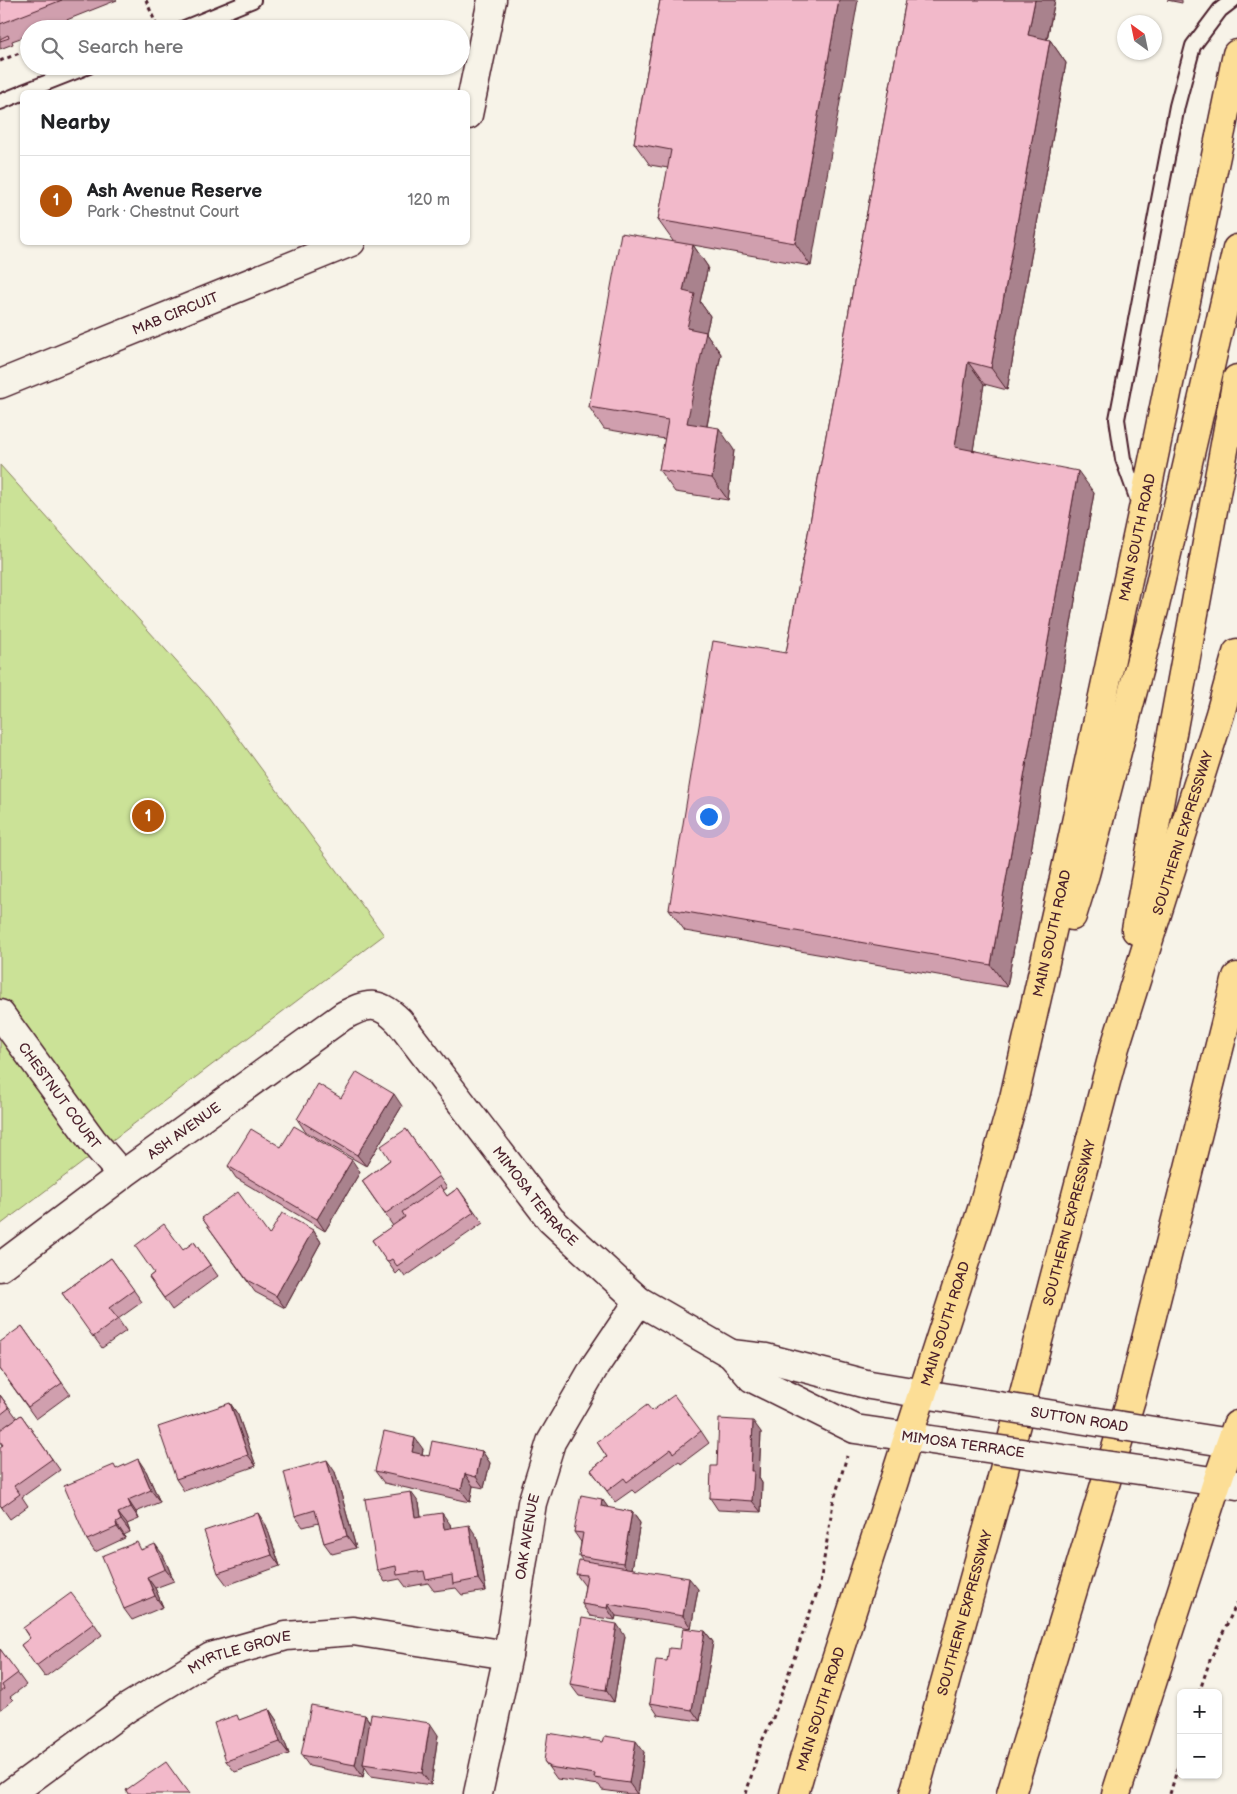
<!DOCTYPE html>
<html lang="en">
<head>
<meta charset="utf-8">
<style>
  body { margin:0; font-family:"Balsamiq Sans",sans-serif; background:#f6f6f6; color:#202124 }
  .controls { position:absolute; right:15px; bottom:15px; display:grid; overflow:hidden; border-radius:8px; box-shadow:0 1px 4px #0004 }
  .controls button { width:45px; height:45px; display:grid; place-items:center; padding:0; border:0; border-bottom:1px solid #e0e0e0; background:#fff; color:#202124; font:25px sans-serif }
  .compass { position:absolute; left:1117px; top:15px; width:45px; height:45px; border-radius:50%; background:#fff; box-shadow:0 1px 4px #0004; rotate:327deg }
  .you { position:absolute; left:708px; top:816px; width:18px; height:18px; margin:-12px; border:4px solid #fff; border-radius:50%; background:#1a73e8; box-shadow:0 0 0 8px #1a73e833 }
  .badge { display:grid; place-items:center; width:32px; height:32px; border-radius:50%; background:#b45309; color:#fff; font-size:16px; font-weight:700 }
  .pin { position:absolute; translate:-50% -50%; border:2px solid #fff; box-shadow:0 1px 5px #0006 }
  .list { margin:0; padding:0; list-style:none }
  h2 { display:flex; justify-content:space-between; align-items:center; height:65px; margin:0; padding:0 20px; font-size:21px }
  h2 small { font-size:16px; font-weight:400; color:#757577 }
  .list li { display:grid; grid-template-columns:32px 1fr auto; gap:15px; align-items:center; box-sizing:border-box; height:90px; padding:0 20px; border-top:1px solid #e0e0e0 }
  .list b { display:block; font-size:19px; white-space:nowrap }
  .list p { margin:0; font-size:16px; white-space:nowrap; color:#757577 }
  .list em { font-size:16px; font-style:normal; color:#757577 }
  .icon { flex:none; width:28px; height:28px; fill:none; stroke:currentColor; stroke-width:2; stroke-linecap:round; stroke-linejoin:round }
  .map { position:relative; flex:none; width:1237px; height:1794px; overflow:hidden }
  .search { position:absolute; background:#fff; box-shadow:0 1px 4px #0004; left:20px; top:20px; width:450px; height:55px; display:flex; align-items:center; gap:12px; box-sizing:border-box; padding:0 18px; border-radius:28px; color:#757577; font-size:19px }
  .panel { position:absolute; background:#fff; box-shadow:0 1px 4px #0004; left:20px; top:90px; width:450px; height:155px; border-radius:8px }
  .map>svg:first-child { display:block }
  .green { fill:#cbe297; stroke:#8a8061 }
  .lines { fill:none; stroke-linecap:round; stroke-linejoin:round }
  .lane-casing { stroke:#4a1f2b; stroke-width:18 }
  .street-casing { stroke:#4a1f2b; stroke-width:31 }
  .highway-casing { stroke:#4a1f2b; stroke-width:31 }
  .path { stroke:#4a1f2b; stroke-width:3; stroke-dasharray:4 4; stroke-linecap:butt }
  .lane { stroke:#f7f3e8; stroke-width:14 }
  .street { stroke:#f7f3e8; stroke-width:28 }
  .highway { stroke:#fcde96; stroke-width:28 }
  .street-bridge-casing { stroke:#4a1f2b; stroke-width:31; stroke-linecap:butt }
  .street-bridge { stroke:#f7f3e8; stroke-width:28 }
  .wall { fill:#d09fae; stroke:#4a1f2b }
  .shaded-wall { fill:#a9828d; stroke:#4a1f2b }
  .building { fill:#f2b9ca; stroke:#4a1f2b }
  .labels { text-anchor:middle; stroke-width:5; stroke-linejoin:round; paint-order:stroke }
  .street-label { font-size:14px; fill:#4a1f2b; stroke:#f7f3e8 }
</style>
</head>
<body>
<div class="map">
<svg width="1237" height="1794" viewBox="0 0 1237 1794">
  <rect width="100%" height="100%" fill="#f7f3e8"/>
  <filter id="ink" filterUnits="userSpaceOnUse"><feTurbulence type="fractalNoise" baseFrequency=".02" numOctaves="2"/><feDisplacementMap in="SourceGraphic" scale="10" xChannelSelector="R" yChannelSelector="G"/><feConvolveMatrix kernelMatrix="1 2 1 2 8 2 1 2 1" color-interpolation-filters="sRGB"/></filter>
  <g filter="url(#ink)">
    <path class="green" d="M0,465l209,233 175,237 -384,290z"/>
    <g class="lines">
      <g class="lane-casing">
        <path id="lane" d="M182,29l71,-29
          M23,92l66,-26
          M0,102l22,-9
          M1140,506l-17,-47 -6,-40 60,-313 16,-60 27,-36 13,-10"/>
      </g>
      <g class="street-casing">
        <g id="street">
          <path d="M468,115l24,-115"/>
          <path id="s1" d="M0,384l351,-142"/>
          <path id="s2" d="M0,1014l92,126 30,35"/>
          <path id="s3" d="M0,1267l122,-92 221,-159c24,-13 35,-16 56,5l152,199 88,81 92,53 21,24 103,51 90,13"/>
          <path d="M731,1354l35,4 104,27 91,15"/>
          <path d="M1166,1433l71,11"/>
          <path d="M1153,1472l84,13"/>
          <path id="s4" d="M10,1794l117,-86 84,-51 75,-21 67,-5 155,24"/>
          <path id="s5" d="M478,1794l30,-139 24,-152 19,-61 44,-76 44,-65"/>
        </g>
      </g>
      <g class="highway-casing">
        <g id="highway">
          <path d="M1072,916l13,-42 69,-264 83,-361"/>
          <path d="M1136,930l101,-551"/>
          <path id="s6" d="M794,1794l10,-35 178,-550 32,-111 49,-215 79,-369 95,-460"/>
          <path id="s7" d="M914,1794l86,-309 115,-438 105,-333 17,-61"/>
          <path d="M1011,1794l120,-395 106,-422"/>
          <path d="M1116,1794l101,-312 20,-57"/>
        </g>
      </g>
      <path class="path" d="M146,0l12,29
        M0,61l29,-12
        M1199,1693l11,-33 27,-57
        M746,1794l15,-51 12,-25 47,-134 13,-81 14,-47
        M1170,1794l11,-38"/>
      <use href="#lane" class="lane"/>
      <use href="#street" class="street"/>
      <use href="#highway" class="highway"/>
      <g class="street-bridge-casing">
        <g id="street-bridge">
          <path id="s8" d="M961,1400l205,33"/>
          <path d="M945,1442l208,30"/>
        </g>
      </g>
      <use href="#street-bridge" class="street-bridge"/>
    </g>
    <path class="wall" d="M0,0h117l-73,29h-15v6l-17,6 1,3 -13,5z
      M660,0l151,266 -118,-21 15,22 -8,35 10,14 -4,17 15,21 -14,72 27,24 -6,50 -53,-8 -16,-22 6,-31 -61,-10 -15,-22 84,-166 -15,-21 10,-52 -18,-3 -16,-22z
      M906,0h149l-8,40h3l16,23 -59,327 -23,-6 -11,66 121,43 -87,494 -322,-56 -16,-22 117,-256z
      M1167,0h15v3z
      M341,1098l61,8 -36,60 -61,-35 -8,-12z
      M406,1129l41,59 -4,3 4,5 11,-8 25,35 -78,54 -5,-7 -4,4 -24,-34 21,-14 -31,-45 28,-21z
      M281,1147l79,25 -35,59 -89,-53 -8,-12z
      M202,1218l67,17 44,-5 8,12 -36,66 -30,-16z
      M194,1242l24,34 -46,34 -23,-33z
      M111,1258l31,44 -24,17 8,12 -24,17 -40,-55z
      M22,1326l48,68 -34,25 -36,-50z
      M0,1395l17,23 4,-3 39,55 -38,27 6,9 -18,13 -10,-14 2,-60 -2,-3z
      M230,1403l8,12 18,51 -72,25 -8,-12z
      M652,1411l49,20 8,12 -28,21 -2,-3 -44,32 -3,-3 -17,12 -24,-32 16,-13 -10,-15z
      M761,1432l-2,46 3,5 -1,29 -43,-2 -8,-12 7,-32z
      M423,1449l-1,5 7,2 53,-5 8,12 -6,25 -11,-2 -3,16 -86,-19 -9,-12z
      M116,1469l30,2 14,31 -24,10 3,7 -12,5 3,8 -6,3 1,3 -30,14 -8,-12z
      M335,1472l21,76 -24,6 -8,-11 -5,-20 -16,4 -8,-11z
      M602,1499l6,9 24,4 8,11 -8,46 66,20 -7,39 -75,-12 -1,4 -25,-4 -8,-12 3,-18 -9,-12 7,-13 -4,-5 2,-14 -7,-10z
      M419,1503l2,13 29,8 1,4 26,9 9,54 -24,4 -6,-7 -22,3 -6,-8 -22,4 -6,-8 -15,3 -8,-12z
      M266,1525l14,41 -53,19 -9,-12z
      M142,1549l21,6 11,26 -19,7 8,19 -31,13 -8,-11z
      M94,1623l8,12 -57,42 -24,-32 9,-6 -7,-11z
      M705,1631l8,11 -13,79 -42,-6 -8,-12 17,-42 13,-12z
      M625,1636l-11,66 -35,-6 -9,-12z
      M0,1649l26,36 -16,12 3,3 -13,10z
      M269,1709l8,12 12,33 -54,18 -9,-11 14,-41z
      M365,1715l5,7 68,13 -7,50 -60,-9 -6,-9 -2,10 -54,-11 -8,-11z
      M644,1752l-6,42h-8l-28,-4 -3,-5 -42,-6 -13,-18z"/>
    <path class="shaded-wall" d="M839,0h19l-47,266 -16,-23z
      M1035,0h20l-12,57 -15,-22z
      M1050,40l16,23 -59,327 -16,-22z
      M693,245l15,22 -8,35 10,14 -4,17 15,21 -18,91 -16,-22v-95l-4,-37z
      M968,362l16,22 -14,85 -15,-22z
      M719,428l15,22 -6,50 -16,-22z
      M1078,471l16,22 -87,494 -16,-22z
      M394,1094l8,12 -36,60 -9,-11z
      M352,1160l8,12 -35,59 -8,-12z
      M313,1230l8,12 -36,66 -9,-12z
      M230,1403l8,12 18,51 -8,-11z
      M753,1421l8,11 -2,46 3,5 -1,29 -9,-11 -1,-30z
      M415,1438l8,11 -3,15 -8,-12z
      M482,1451l8,12 -6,25 -8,-11z
      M138,1459l8,12 14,31 -9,-12z
      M327,1460l8,12 21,76 -9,-12z
      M465,1474l8,12 -3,16 -9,-12z
      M411,1492l8,11 4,26 -8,-12z
      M602,1499l8,11 -9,-4z
      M128,1500l8,12 3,7 -8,-12z
      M632,1512l8,11 -9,52 -8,-12z
      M118,1513l9,11 3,8 -9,-12z
      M258,1513l8,12 14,41 -8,-11z
      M442,1513l8,11 3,17 -9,-12z
      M116,1523l8,12 1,3 -8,-11z
      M469,1525l8,12 9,54 -8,-12z
      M155,1544l8,11 11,26 -9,-12z
      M147,1577l8,11 8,19 -8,-11z
      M689,1578l9,11 -7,39 -8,-12z
      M608,1604l8,12 -1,4 -8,-12z
      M617,1624l8,12 -11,66 -8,-12z
      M705,1631l8,11 -13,79 -8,-11z
      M269,1709l8,12 12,33 -9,-12z
      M365,1715l8,12 -10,37 2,3 -2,10 -8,-12z
      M430,1723l8,12 -7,50 -9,-12z
      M636,1741l8,11 -6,42h-1l-8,-11z"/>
    <path class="building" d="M0,0h62l-62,24z
      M660,0h179l-44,243 -137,-23 13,-70 -37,-7z
      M906,0h129l-7,35 22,5 -59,328 -23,-6 -13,85 123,24 -87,494 -322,-56 44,-268 73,12z
      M8,35l1,3 -9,3v-2z
      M621,233l72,12 -10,46 12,3 -8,34 19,4 -19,91 32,5 -7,50 -53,-8 9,-50 -79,-13z
      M357,1072l37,22 -37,61 -60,-36 21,-35 23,14z
      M294,1126l58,34 -35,59 -89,-53 23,-37 30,18z
      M406,1129l33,47 -54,38 -23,-33 28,-21 -9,-14z
      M440,1186l7,10 11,-8 16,24 -77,54 -5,-7 -5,3 -15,-22 33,-23 -3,-5z
      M238,1192l31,43 13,-22 31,17 -37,66 -29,-16 -45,-62z
      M164,1224l19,26 11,-8 16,23 -46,33 -15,-21 5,-4 -19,-27z
      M111,1258l23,32 -25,18 9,11 -25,18 -31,-44z
      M22,1326l40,57 -34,24 -28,-38v-27z
      M0,1395l9,13 -9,7z
      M674,1395l27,36 -28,22 -2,-4 -44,33 -3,-4 -17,13 -16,-21 16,-13 -10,-15 50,-37 5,6z
      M230,1403l18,52 -72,24 -18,-52z
      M21,1415l31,44 -38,27 6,8 -18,13 -2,-2v-58l3,-2 -3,-4v-11z
      M719,1419l34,2 -2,50h3l-2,30 -42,-3 1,-32h6z
      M384,1431l31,7 -3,14 17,4 3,-15 50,10 -6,26 -11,-3 -4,16 -86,-19z
      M138,1459l13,31 -23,10 3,7 -13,6 3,7 -5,3 1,4 -30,13 -23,-54 50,-21 2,4z
      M327,1460l20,76 -23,7 -9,-33 -20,6 -11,-44z
      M411,1492l4,25 27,-4 2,16 25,-4 9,54 -25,5 -1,-9 -26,5 -2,-9 -27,4 -1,-9 -19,4 -12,-71z
      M581,1495l21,4 -1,7 31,6 -9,51 -44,-7 4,-23 -9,-1z
      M258,1513l14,42 -54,18 -14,-42z
      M137,1542l4,8 14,-6 10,25 -18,8 8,19 -31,13 -22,-53z
      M579,1560l110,18 -6,38 -75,-12 -1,4 -25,-4 5,-29 -11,-1z
      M71,1593l23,30 -58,43 -15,-21 9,-7 -7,-10z
      M582,1618l35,6 -11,66 -36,-6z
      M683,1628l22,3 -13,79 -42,-7 6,-43 11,1 2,-13 11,1z
      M0,1649l18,24 -16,12 2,4 -4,3z
      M311,1705l54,10 -10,50 -54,-10z
      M269,1709l11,33 -54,19 -12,-38 23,-8 2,5z
      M371,1714l59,9 -8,50 -59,-9z
      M548,1733l55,9 2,-6 31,5 -7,42 -35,-5 1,-4 -46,-7 -5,-6z
      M166,1762l23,32h-61l-2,-4z"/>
  </g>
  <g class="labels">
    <g class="street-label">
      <text dy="5" stroke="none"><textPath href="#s1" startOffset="189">MAB CIRCUIT</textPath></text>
      <text dy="5" stroke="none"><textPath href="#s6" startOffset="1304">MAIN SOUTH ROAD</textPath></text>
      <text dy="5" stroke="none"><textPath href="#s7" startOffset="998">SOUTHERN EXPRESSWAY</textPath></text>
      <text dy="5" stroke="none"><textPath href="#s6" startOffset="899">MAIN SOUTH ROAD</textPath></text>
      <text dy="5" stroke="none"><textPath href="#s2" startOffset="101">CHESTNUT COURT</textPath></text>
      <text dy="5" stroke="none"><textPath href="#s3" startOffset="229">ASH AVENUE</textPath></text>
      <text dy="5" stroke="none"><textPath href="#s3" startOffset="710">MIMOSA TERRACE</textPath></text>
      <text dy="5" stroke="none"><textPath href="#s7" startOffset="592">SOUTHERN EXPRESSWAY</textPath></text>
      <text dy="5" stroke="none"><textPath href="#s6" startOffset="494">MAIN SOUTH ROAD</textPath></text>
      <text dy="5" stroke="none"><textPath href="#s8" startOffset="120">SUTTON ROAD</textPath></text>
      <text transform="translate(963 1444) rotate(8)" y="5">MIMOSA TERRACE</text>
      <text dy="5" stroke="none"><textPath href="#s5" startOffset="262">OAK AVENUE</textPath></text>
      <text dy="5" stroke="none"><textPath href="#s7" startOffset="188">SOUTHERN EXPRESSWAY</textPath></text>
      <text dy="5" stroke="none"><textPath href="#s4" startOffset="272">MYRTLE GROVE</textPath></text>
      <text dy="5" stroke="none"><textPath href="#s6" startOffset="89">MAIN SOUTH ROAD</textPath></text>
    </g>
  </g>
</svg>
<div class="controls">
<button>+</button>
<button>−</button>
</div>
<svg class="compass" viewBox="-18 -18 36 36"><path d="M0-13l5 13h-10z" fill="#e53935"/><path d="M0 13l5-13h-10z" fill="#757577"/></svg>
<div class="you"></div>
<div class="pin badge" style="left:148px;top:816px">1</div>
<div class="search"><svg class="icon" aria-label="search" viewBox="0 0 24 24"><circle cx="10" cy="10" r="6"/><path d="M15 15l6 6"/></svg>Search here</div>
<section class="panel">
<h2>Nearby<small></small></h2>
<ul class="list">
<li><span class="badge">1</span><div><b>Ash Avenue Reserve</b><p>Park · Chestnut Court</p></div><em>120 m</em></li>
</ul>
</section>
</div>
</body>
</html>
